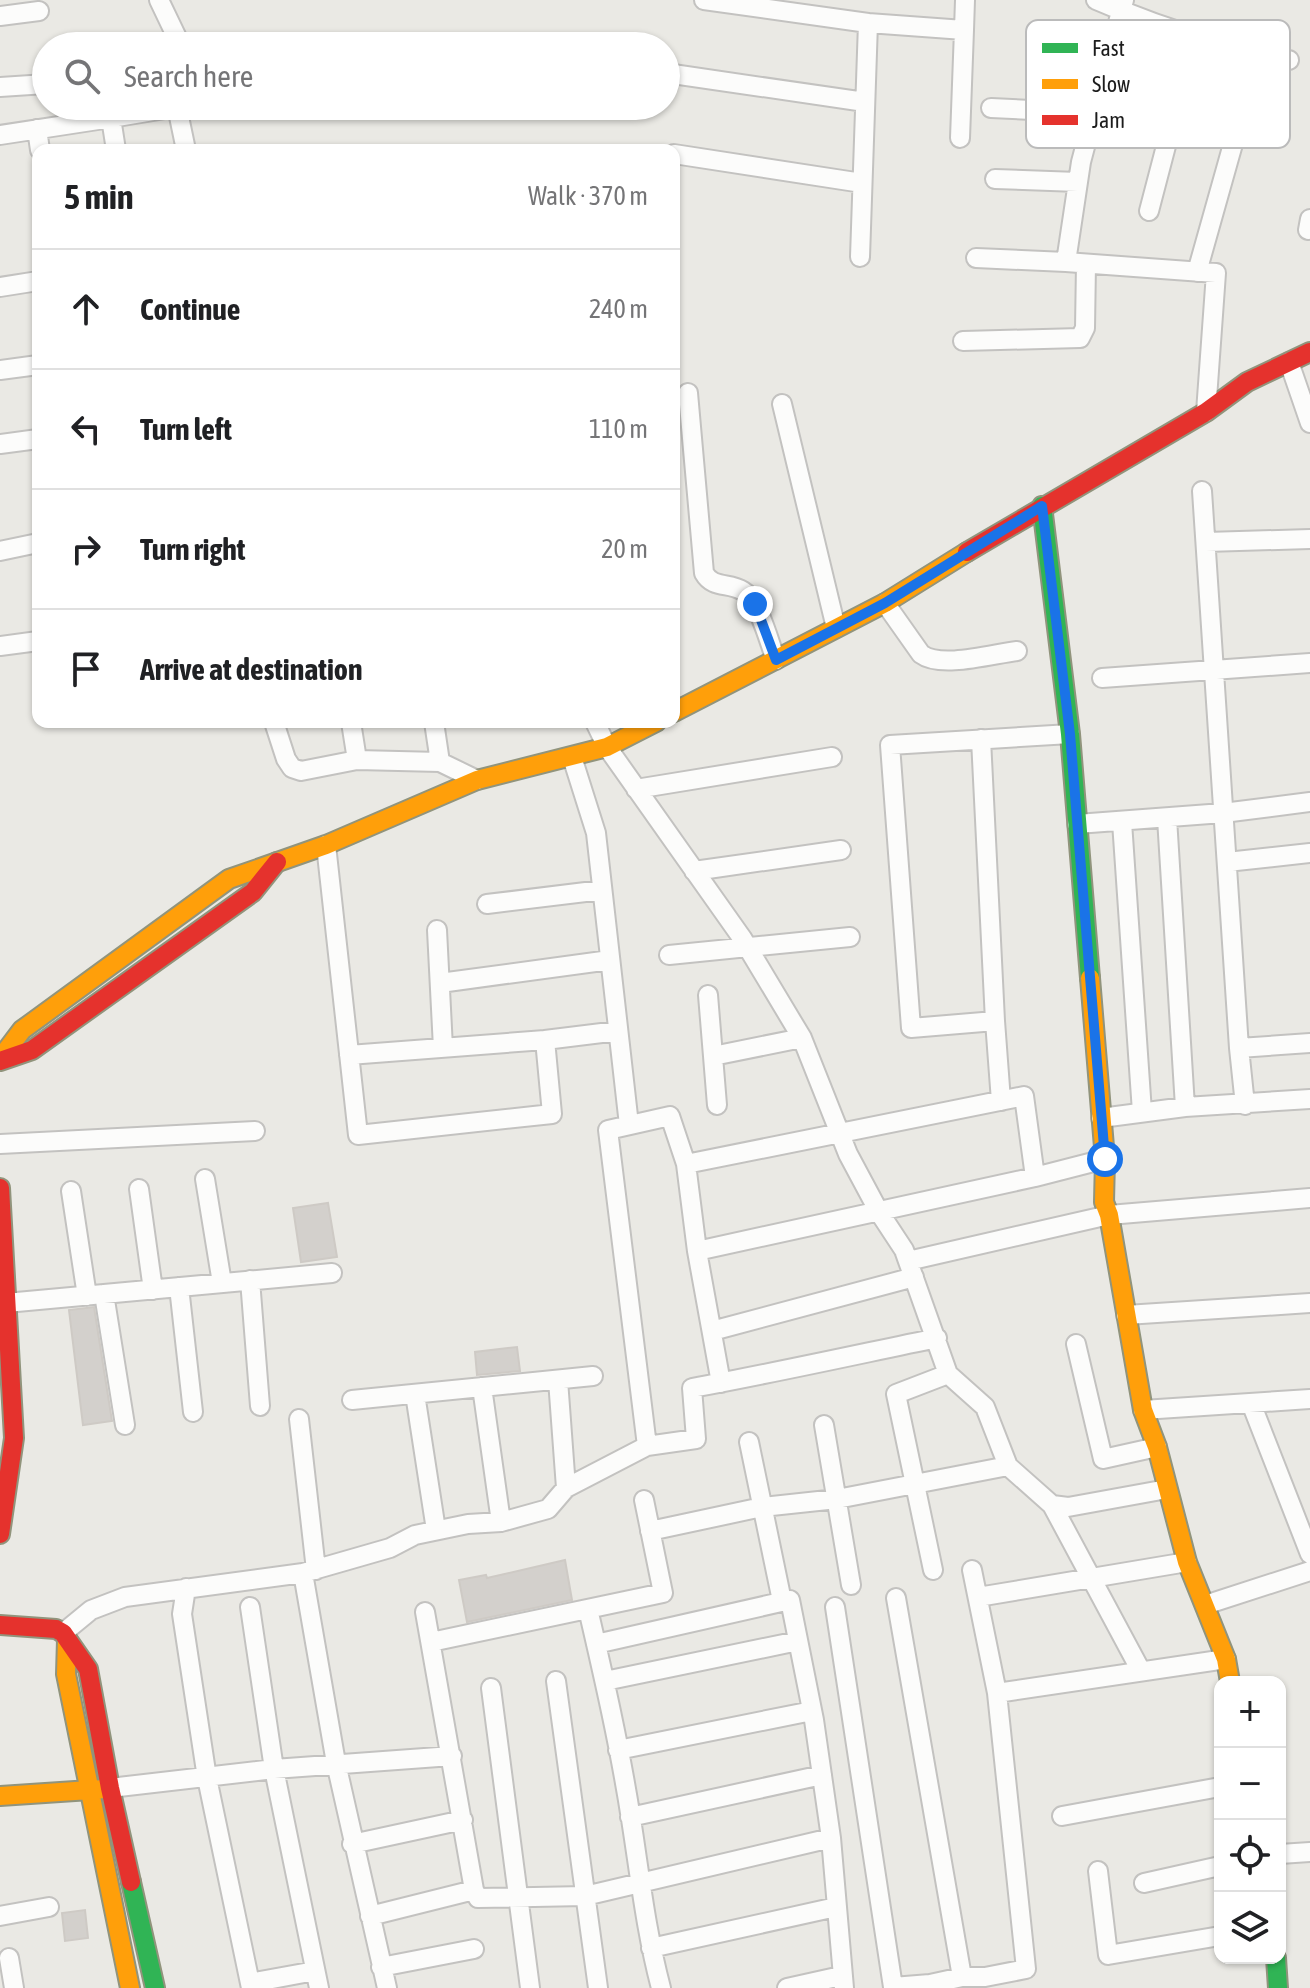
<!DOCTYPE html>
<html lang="en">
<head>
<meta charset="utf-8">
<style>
  body { margin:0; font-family:"Asap Condensed",sans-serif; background:#f2f2f2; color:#202124 }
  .controls { position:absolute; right:24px; bottom:24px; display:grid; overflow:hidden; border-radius:16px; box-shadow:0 2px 6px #0004 }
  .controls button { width:72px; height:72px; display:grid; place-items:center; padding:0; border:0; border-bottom:2px solid #e0e0e0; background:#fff; color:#202124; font:40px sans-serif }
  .stop { position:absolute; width:24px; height:24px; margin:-18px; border:6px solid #1a73e8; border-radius:50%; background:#fff }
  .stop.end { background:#1a73e8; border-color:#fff; box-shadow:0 2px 8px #0008 }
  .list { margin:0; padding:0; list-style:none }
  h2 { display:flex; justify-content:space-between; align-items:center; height:104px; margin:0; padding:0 32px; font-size:34px }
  h2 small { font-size:26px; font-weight:400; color:#757577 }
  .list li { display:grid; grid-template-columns:52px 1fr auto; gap:24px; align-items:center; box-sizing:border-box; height:120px; padding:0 32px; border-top:2px solid #e0e0e0 }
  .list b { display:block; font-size:30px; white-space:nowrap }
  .list em { font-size:26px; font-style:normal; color:#757577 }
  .icon { flex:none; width:44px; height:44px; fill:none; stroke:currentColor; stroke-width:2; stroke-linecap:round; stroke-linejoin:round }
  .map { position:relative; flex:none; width:1310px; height:1988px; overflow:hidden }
  .search { position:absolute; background:#fff; box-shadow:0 2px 6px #0004; left:32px; top:32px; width:648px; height:88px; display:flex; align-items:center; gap:20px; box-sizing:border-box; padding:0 28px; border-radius:44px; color:#757577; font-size:30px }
  .panel { position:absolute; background:#fff; box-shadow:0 2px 6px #0004; left:32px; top:144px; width:648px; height:584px; border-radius:16px }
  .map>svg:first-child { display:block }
  .building { fill:#d3d0cc; stroke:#cecac5; stroke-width:2 }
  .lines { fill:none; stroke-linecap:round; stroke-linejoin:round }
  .street-casing { stroke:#c3c2c0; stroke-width:22 }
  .fast-casing { stroke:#91947c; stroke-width:22 }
  .slow-casing { stroke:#91947c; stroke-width:22 }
  .jam-casing { stroke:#91947c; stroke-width:22 }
  .street { stroke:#fcfcfb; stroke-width:18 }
  .fast { stroke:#30b455; stroke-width:18 }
  .slow { stroke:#ff9f0a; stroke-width:18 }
  .jam { stroke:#e5322d; stroke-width:18 }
  .route { stroke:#1a73e8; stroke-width:10 }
  .key { fill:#fff; stroke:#bbb; stroke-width:2 }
  .key-label { font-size:22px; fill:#1c1c1c }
</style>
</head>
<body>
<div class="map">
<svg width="1310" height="1988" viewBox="0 0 1310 1988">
  <rect width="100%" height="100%" fill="#eae9e4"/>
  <path class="building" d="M328,1203l9,54 -36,5 -8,-54z
    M94,1307l18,114 -29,4 -14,-115z
    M517,1347l3,24 -43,4 -2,-23z
    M565,1560l7,40 -105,22 -8,-42 27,-5 1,3z
    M85,1910l3,28 -23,3 -3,-28z"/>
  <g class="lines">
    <g class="street-casing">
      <path id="street" d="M159,0l22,46
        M704,0l164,23
        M1096,0c58,25 130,49 193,60
        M1124,0l-43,162 -15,100 150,11 -10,139
        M0,16l39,-5
        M666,73l199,29
        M0,87l46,-3
        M991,108l103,5
        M37,129l3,21
        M0,135l111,-17
        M960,138l4,-108
        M116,150l-5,-32 66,-11 9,43
        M674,154l188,29
        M995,179l83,3
        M1149,211l46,-176
        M1308,230l2,-11
        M860,257l8,-234 96,7 1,-30
        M976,258l90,4
        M1197,272l61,-217
        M0,287l38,-6
        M963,341l117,-3 5,-10 1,-64
        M1289,362l21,61
        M0,370l38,-5
        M688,393l16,180c9,16 25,9 39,18 16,10 26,51 33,69
        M782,404l54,224
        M0,444l38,-5
        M1202,491l37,557 6,57
        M1206,542l104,-3
        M0,551l38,-8
        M885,603l36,51c20,15 71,0 96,-3
        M0,646l38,-5
        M1102,678l208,-15
        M274,722l12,37 6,9 9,3 56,-11 83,2 37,18
        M351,722l6,38
        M434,722l6,40
        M595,722l12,25 135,191 60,100 46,116 31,58 25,38 44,124
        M981,739l14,282 -84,7 -21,-283 180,-11
        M572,757l24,76 33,292
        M636,789l196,-32
        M1167,818l18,289
        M1122,822l20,290
        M1077,824l146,-11 87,-11
        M326,845l32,290 194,-21 -7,-74 73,-9
        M1227,862l83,-9
        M694,871l147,-21
        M487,904l115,-14
        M437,930l6,118
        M669,955l181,-18
        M440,983l170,-23
        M708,995l9,110
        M995,1021l6,80
        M1239,1048l71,-5
        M349,1055l196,-15
        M713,1056l89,-18
        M1101,1118l84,-11 125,-8
        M0,1144l255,-13
        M686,1164l338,-68 11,81
        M205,1179l17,104
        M139,1189l14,101
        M71,1191l16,105
        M697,1251l338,-74 70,-18
        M908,1261l201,-46 201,-17
        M250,1280l10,126
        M179,1287l14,125
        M104,1294l21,131
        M6,1303l326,-30
        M1126,1315l184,-12
        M712,1331l202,-54
        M1076,1344l27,115 54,-12
        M558,1380l8,108
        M721,1383l-24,-132 -11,-87 -16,-48 -62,14 39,316 49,-7 -4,-51c82,-15 163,-33 245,-50
        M482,1387l19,135
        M415,1394l21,136
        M352,1400l241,-24
        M1251,1403l59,151
        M1143,1410l167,-11
        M299,1419l17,151
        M824,1425l27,160
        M749,1442l33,159
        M1052,1505l89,166
        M650,1531l112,-24 75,-8 171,-33 44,39 16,2 99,-18
        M933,1570l-37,-176 52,-20 37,33 23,59
        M303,1573l33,190 51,225
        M186,1588l-4,26 25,164 44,210
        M978,1597l209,-35
        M896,1598l66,379
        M1205,1605l105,-34
        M250,1607l24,162 45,219
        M835,1607l58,380 37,-3 32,-7h23l41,-8 -29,-276 -25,-123
        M588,1609c16,69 32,139 43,210 9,57 15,113 30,169
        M425,1612l49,278 4,8 107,-2 246,-58
        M63,1633l28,-23 34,-13 178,-24 87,-25 25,-13 53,-11 33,-2 47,-13 18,-21 81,-42
        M431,1642l232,-49 -19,-93
        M596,1644l194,-44 24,120 17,118 13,150
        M556,1681l42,307
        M605,1681l193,-40
        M491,1688l39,300
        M997,1693l229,-34
        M618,1750l194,-39
        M110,1788l164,-19 178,-13
        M1062,1816l158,-29
        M630,1817l192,-42
        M352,1844l111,-24
        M1280,1854l30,-2
        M1098,1871l10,84 112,-19
        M1144,1883l76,-17
        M0,1916l49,-9
        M370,1916l104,-26
        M651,1948l185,-41
        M9,1958l5,30
        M381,1967l93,-18
        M250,1983l65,-12
        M787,1988l54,-12"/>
    </g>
    <g class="fast-casing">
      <path id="fast" d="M1042,506l28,228 20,244
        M131,1882l24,106
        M1276,1958l2,30"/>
    </g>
    <g class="slow-casing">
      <path id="slow" d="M674,712l211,-109 82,-51
        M1090,978l15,181 -1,43 5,13 34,195 14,37 30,115 39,97 4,23
        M0,1059l22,-29 207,-151 97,-34 151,-65 130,-33 49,-25
        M67,1640l-1,34 64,314
        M0,1796l105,-7"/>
    </g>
    <g class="jam-casing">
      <path id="jam" d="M967,552l239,-140 41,-30 63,-30
        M0,1061l32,-11 221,-158 24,-30
        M0,1188l14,250 -14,96
        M0,1625l56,4 7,4 25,36 22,119 21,94"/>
    </g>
    <use href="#street" class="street"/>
    <use href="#fast" class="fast"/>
    <use href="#slow" class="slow"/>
    <use href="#jam" class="jam"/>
  </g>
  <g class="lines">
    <path class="route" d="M755,604l21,56 109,-57 157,-97 28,228 35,425"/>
  </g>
  <rect x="1026" y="20" width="264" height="128" rx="12" class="key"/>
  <rect x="1042" y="43" width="36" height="10" fill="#30b455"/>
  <rect x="1042" y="79" width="36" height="10" fill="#ff9f0a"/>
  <rect x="1042" y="115" width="36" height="10" fill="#e5322d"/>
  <g class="key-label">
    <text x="1092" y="56">Fast</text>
    <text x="1092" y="92">Slow</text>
    <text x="1092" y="128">Jam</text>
  </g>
</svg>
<div class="controls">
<button>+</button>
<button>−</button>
<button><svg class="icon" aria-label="locate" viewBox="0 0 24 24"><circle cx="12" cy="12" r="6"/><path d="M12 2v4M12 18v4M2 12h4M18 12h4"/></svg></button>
<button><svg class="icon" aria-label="layers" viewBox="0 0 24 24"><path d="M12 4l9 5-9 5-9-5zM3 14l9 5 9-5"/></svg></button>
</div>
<div class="stop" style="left:1105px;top:1159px"></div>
<div class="stop end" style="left:755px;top:604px"></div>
<div class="search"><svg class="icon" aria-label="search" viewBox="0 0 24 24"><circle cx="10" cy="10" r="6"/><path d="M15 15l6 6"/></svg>Search here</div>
<section class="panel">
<h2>5 min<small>Walk · 370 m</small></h2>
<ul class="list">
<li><svg class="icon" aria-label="ahead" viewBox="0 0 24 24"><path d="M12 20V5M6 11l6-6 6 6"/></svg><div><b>Continue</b></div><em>240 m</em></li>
<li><svg class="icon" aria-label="left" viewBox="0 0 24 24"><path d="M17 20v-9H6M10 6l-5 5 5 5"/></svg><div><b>Turn left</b></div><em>110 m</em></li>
<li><svg class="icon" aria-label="right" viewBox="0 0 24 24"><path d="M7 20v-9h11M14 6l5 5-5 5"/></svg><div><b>Turn right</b></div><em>20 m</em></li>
<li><svg class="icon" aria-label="arrive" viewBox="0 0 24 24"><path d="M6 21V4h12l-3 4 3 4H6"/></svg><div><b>Arrive at destination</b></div></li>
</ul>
</section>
</div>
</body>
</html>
